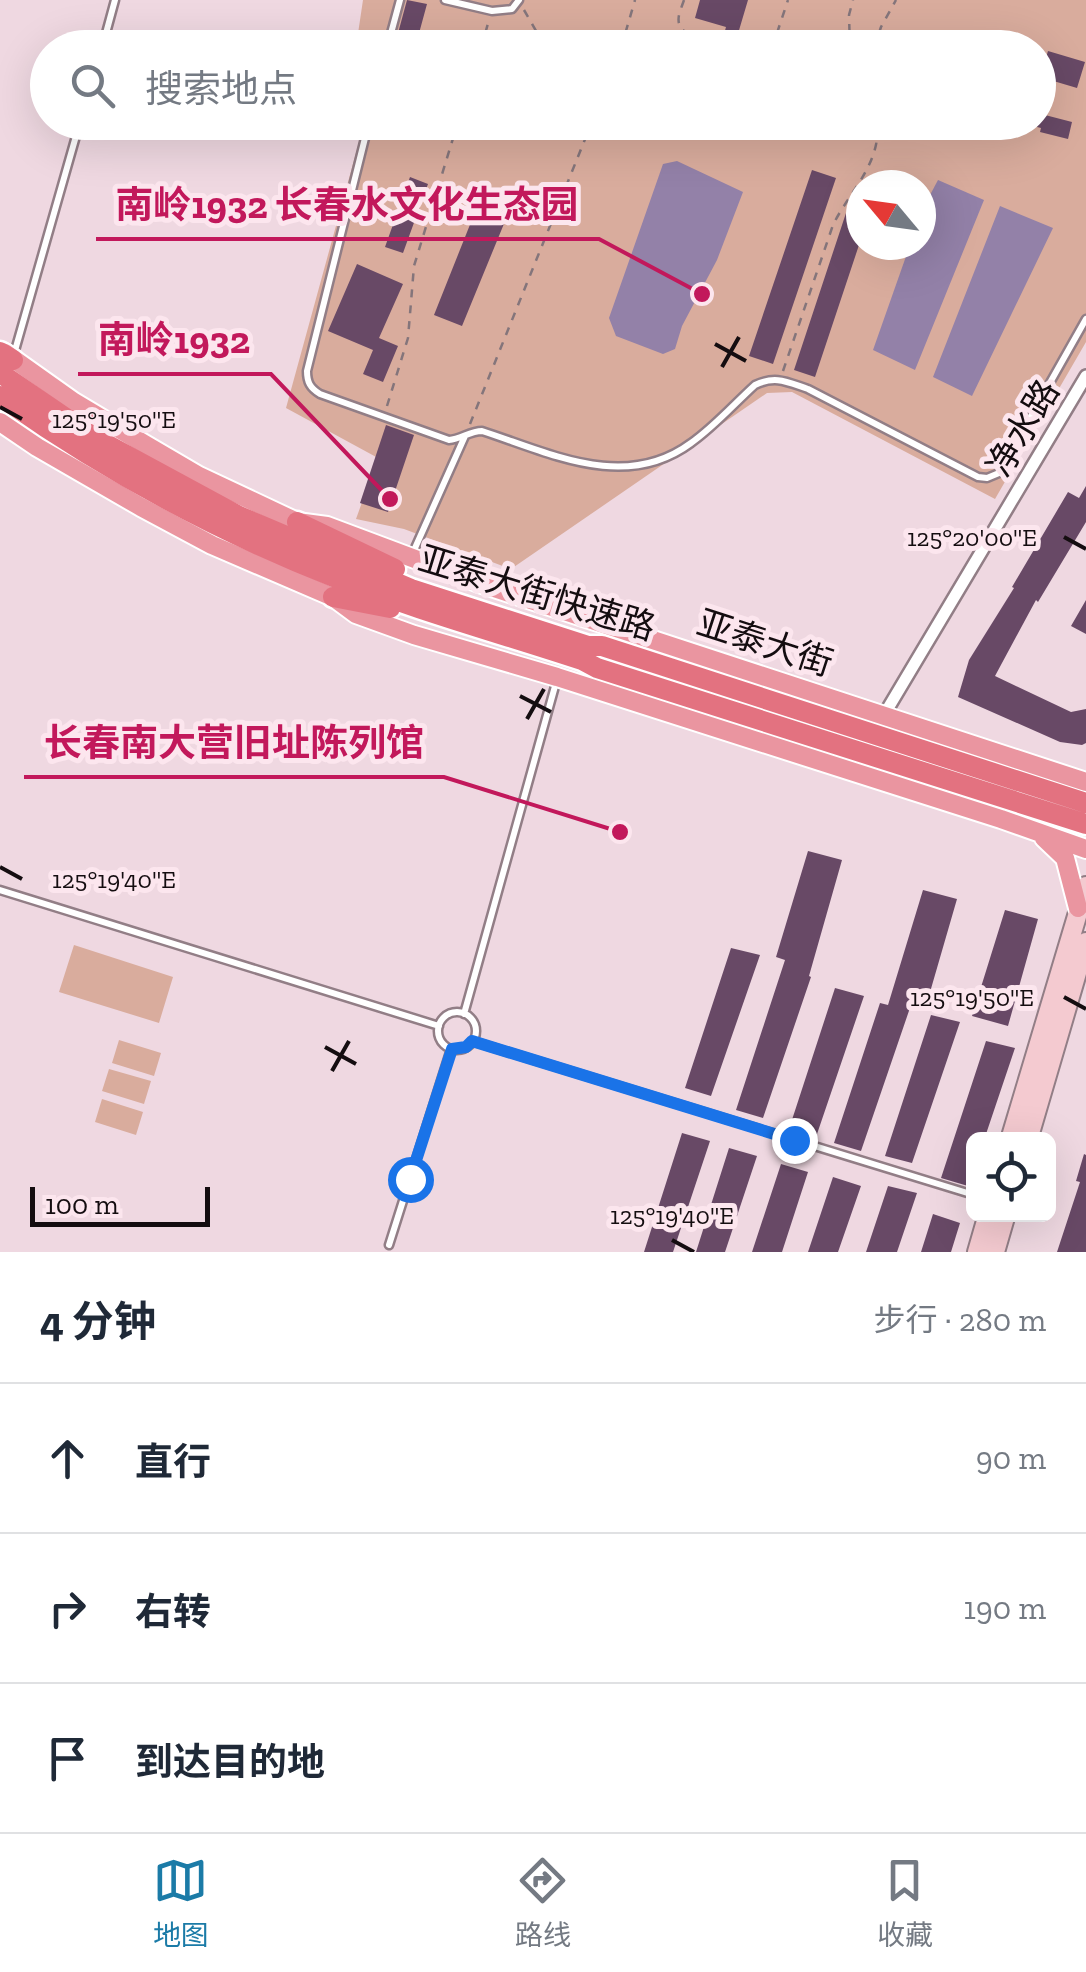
<!DOCTYPE html>
<html lang="zh">
<head>
<meta charset="utf-8">
<style>
  body { margin:0; font-family:"Zilla Slab","Noto Sans SC",serif; background:#f6f6f7; color:#1f2937 }
  .controls { position:absolute; right:30px; bottom:30px; display:grid; overflow:hidden; border-radius:15px; box-shadow:0 10px 40px #0002 }
  .controls button { width:90px; height:90px; display:grid; place-items:center; padding:0; border:0; border-bottom:2px solid #e0e1e3; background:#fff; color:#1f2937; font:50px sans-serif }
  .compass { position:absolute; left:846px; top:170px; width:90px; height:90px; border-radius:50%; background:#fff; box-shadow:0 10px 40px #0002; rotate:299deg }
  .scale { position:absolute; left:30px; bottom:25px; width:180px; box-sizing:border-box; padding-left:10px; border:5px solid #140d10; border-top:0; font-size:28px; line-height:35px; white-space:nowrap; color:#140d10; -webkit-text-stroke:8px #fce6ee; paint-order:stroke }
  .stop { position:absolute; width:30px; height:30px; margin:-22px; border:8px solid #1a73e8; border-radius:50%; background:#fff }
  .stop.end { background:#1a73e8; border-color:#fff; box-shadow:0 2px 10px #0008 }
  .list { margin:0; padding:0; list-style:none }
  h2 { display:flex; justify-content:space-between; align-items:center; height:130px; margin:0; padding:0 40px; font-size:42px }
  h2 small { font-size:32px; font-weight:400; color:#747a83 }
  .list li { display:grid; grid-template-columns:65px 1fr auto; gap:30px; align-items:center; box-sizing:border-box; height:150px; padding:0 40px; border-top:2px solid #e0e1e3 }
  .list b { display:block; font-size:38px; white-space:nowrap }
  .list em { font-size:32px; font-style:normal; color:#747a83 }
  .icon { flex:none; width:55px; height:55px; fill:none; stroke:currentColor; stroke-width:2; stroke-linecap:round; stroke-linejoin:round }
  .map { position:relative; flex:none; width:1086px; height:1252px; overflow:hidden }
  .search { position:absolute; background:#fff; box-shadow:0 10px 40px #0002; left:30px; right:30px; top:30px; height:110px; display:flex; align-items:center; gap:25px; box-sizing:border-box; padding:0 35px; border-radius:55px; color:#747a83; font-size:38px }
  .sheet { height:580px; background:#fff }
  nav { display:flex; justify-content:space-around; align-items:center; box-sizing:border-box; height:140px; border-top:2px solid #e0e1e3; background:#fff; font-size:28px; color:#747a83 }
  nav a { display:grid; justify-items:center; gap:5px }
  nav .on { color:#1b7ba7 }
  .map>svg:first-child { display:block }
  .green { fill:#d9ac9d; fill-rule:evenodd }
  .water { fill:#9381a8 }
  .building { fill:#684966 }
  .lines { fill:none; stroke-linecap:round; stroke-linejoin:round }
  .service-casing { stroke:#927e86; stroke-width:11 }
  .minor-casing { stroke:#927e86; stroke-width:16 }
  .secondary-casing { stroke:#927e86; stroke-width:22 }
  .primary-casing { stroke:#fff; stroke-width:22 }
  .trunk-casing { stroke:#fff; stroke-width:25 }
  .path { stroke:#84757b; stroke-width:2.5; stroke-dasharray:8 8; stroke-linecap:butt }
  .service { stroke:#fff; stroke-width:6 }
  .minor { stroke:#fff; stroke-width:11 }
  .secondary { stroke:#f4cad0; stroke-width:18 }
  .primary { stroke:#ea95a0; stroke-width:18 }
  .trunk { stroke:#e37280; stroke-width:20 }
  .route { stroke:#1a73e8; stroke-width:12 }
  .ticks { fill:none; stroke:#140d10; stroke-width:4 }
  .labels { text-anchor:middle; stroke-width:10; stroke-linejoin:round; paint-order:stroke }
  .street-label { font-size:35px; fill:#140d10; stroke:#fce6ee }
  .ticks-label { font-size:25px; text-anchor:middle; fill:#140d10; stroke:#fce6ee; stroke-width:10; stroke-linejoin:round; paint-order:stroke }
  .leader { fill:none; stroke:#c2185b; stroke-width:4 }
  .callout-dot { fill:#c2185b; stroke:#fce6ee; stroke-width:4 }
  .callout-label { font-size:38px; text-anchor:middle; font-weight:bold; fill:#c2185b; stroke:#fce6ee; stroke-width:10; stroke-linejoin:round; paint-order:stroke }
</style>
</head>
<body>
<div class="map">
<svg width="1086" height="1252" viewBox="0 0 1086 1252">
  <rect width="100%" height="100%" fill="#efd8e1"/>
  <path class="green" d="M363,0h723v342l-91,157 -203,-107 -25,1 -256,176 -107,-40 -48,-10 22,-61 -92,-50 76,-277 -16,-8 692,-1v-74l-682,-1zM861,185h60v60h-60z
    M74,945l99,32 -14,46 -100,-31z
    M119,1040l42,13 -7,23 -42,-13z
    M109,1069l42,12 -7,23 -42,-13z
    M102,1099l41,13 -7,23 -41,-13z"/>
  <path class="water" d="M677,161l66,31 -26,68 -35,66 -7,23 -12,5 -47,-18 -7,-18 54,-154z
    M938,180l46,20 -69,170 -42,-20 37,-105h11v-33z
    M1000,206l53,22 -81,168 -39,-19z"/>
  <path class="building" d="M407,0l20,4 -12,44h-21z
    M700,0h48l-11,37 -13,-3 2,-7 -31,-9z
    M1048,51l37,11 -8,26 -37,-11z
    M1045,115l27,7 -4,17 -28,-7 1,-4 -4,-1 3,-11 4,2z
    M376,122h19l-5,18 -17,-5z
    M812,170l24,8 -63,186 -24,-8z
    M410,177l18,7 -25,69 -18,-6z
    M479,202l29,12 -46,112 -28,-11z
    M846,213l15,5v21l-46,138 -21,-7z
    M357,264l46,20 -24,54 19,8 -15,36 -20,-8 10,-24 -45,-19z
    M386,425l28,10 -26,77 -28,-9z
    M1086,486v36l-48,80 -2,-2 -41,76 76,36 15,-3v34l-4,2 -22,-3 -102,-45 11,-37 45,-72 -2,-1 56,-95 11,6z
    M1086,600v34l-15,-8z
    M808,851l34,9 -33,116 2,1 -48,141 -27,-8 49,-150 -9,-3z
    M923,890l34,9 -31,107 -14,-4 -51,149 -27,-8 46,-140 8,2z
    M1005,910l33,9 -30,107 -36,-10z
    M731,948l29,7 -49,141 -26,-8z
    M835,988l29,8 -48,141 -27,-8z
    M931,1015l29,7 -48,141 -27,-7z
    M986,1041l29,7 -31,92h-10v29l-6,17 -27,-8z
    M682,1133l28,8 -37,111h-29z
    M729,1148l28,8 -32,96h-29z
    M1084,1154l2,1v97h-29l23,-70 -4,-1z
    M781,1164l27,8 -26,80h-30z
    M833,1177l28,9 -23,66h-30z
    M888,1186l29,7 -20,59h-31z
    M933,1214l27,9 -9,29h-30z"/>
  <g class="lines">
    <g class="service-casing">
      <path id="service" d="M445,0l47,11 20,-2 7,-9
        M102,48l13,-48
        M387,48l13,-48
        M369,122l-62,249c0,11 3,17 13,23l129,46c12,-1 21,-9 33,-9 68,22 143,61 209,12 23,-16 43,-39 64,-58 21,-10 32,-3 53,4l170,88 9,1 12,-5 87,-154
        M14,354l66,-232
        M411,557l54,-121
        M0,890l439,136
        M438 1031a19 19 0 1 1 38 0a19 19 0 1 1-38 0Z
        M464,1014l93,-335
        M472,1041l502,154
        M389,1245l62,-196"/>
    </g>
    <g class="minor-casing">
      <path id="minor" d="M884,715l202,-339"/>
    </g>
    <g class="secondary-casing">
      <path id="secondary" d="M1010,1140l76,-254
        M1028,1140l58,-198
        M977,1252l11,-38
        M995,1252l11,-38"/>
    </g>
    <g class="primary-casing">
      <path id="primary" d="M5,353l69,49 72,43 53,31 98,46 30,4 152,57 607,199
        M0,422l37,25 104,60 71,38 121,52 23,17 58,21 143,42 444,142 85,30
        M1044,838l21,20 13,50"/>
    </g>
    <g class="trunk-casing">
      <path id="trunk" d="M0,352l13,8
        M0,373l95,65 144,78 172,73 177,57h14l484,157
        M0,396c104,74 217,135 336,182 80,32 164,55 246,82l15,8 489,156
        M297,522l98,47
        M333,597l57,11"/>
    </g>
    <path class="path" d="M684,0c-4,12 -10,22 0,31l56,17
      M524,10l22,38
      M481,48l8,-28
      M621,48l14,-48
      M772,48l16,-48
      M850,48l-1,-33 4,-15
      M874,48l7,-21 15,-27
      M629,122l14,3 36,-3
      M783,371l50,-146c16,-33 49,-62 44,-103
      M387,406l21,-68 6,-72 44,-144
      M470,424l122,-302"/>
    <use href="#service" class="service"/>
    <use href="#minor" class="minor"/>
    <use href="#secondary" class="secondary"/>
    <use href="#primary" class="primary"/>
    <use href="#trunk" class="trunk"/>
  </g>
  <g class="lines">
    <path class="route" d="M410,1179l42,-130 14,-2 6,-6 322,99"/>
  </g>
  <path class="ticks" d="M715,344l31,17M722,367l17,-30M0,407l22,12M1064,537l22,12M520,696l31,16M527,719l17,-30M0,867l22,12M1064,997l22,12M325,1047l31,17M332,1071l17,-30M672,1240l22,12"/>
  <g class="labels">
    <g class="street-label">
      <text transform="translate(1023 428) rotate(-59)" y="12">净水路</text>
      <text transform="translate(537 593) rotate(17)" y="12">亚泰大街快速路</text>
      <text transform="translate(765 643) rotate(18)" y="12">亚泰大街</text>
    </g>
  </g>
  <g class="ticks-label">
    <text x="114" y="428">125°19'50"E</text>
    <text x="972" y="546">125°20'00"E</text>
    <text x="114" y="888">125°19'40"E</text>
    <text x="972" y="1006">125°19'50"E</text>
    <text x="672" y="1224">125°19'40"E</text>
  </g>
  <path class="leader" d="M702 294L599 239H96M390 499L271 374H78M620 832L444 777H24"/>
  <g class="callout-dot">
    <circle cx="702" cy="294" r="10"/>
    <circle cx="390" cy="499" r="10"/>
    <circle cx="620" cy="832" r="10"/>
  </g>
  <g class="callout-label">
    <text x="347" y="218">南岭1932 长春水文化生态园</text>
    <text x="174" y="353">南岭1932</text>
    <text x="234" y="756">长春南大营旧址陈列馆</text>
  </g>
</svg>
<div class="controls">
<button><svg class="icon" aria-label="locate" viewBox="0 0 24 24"><circle cx="12" cy="12" r="6"/><path d="M12 2v4M12 18v4M2 12h4M18 12h4"/></svg></button>
</div>
<svg class="compass" viewBox="-18 -18 36 36"><path d="M0-13l5 13h-10z" fill="#e53935"/><path d="M0 13l5-13h-10z" fill="#747a83"/></svg>
<div class="scale">100 m</div>
<div class="stop" style="left:410px;top:1179px"></div>
<div class="stop end" style="left:794px;top:1140px"></div>
<div class="search"><svg class="icon" aria-label="search" viewBox="0 0 24 24"><circle cx="10" cy="10" r="6"/><path d="M15 15l6 6"/></svg>搜索地点</div>
</div>
<section class="sheet">
<h2>4 分钟<small>步行 · 280 m</small></h2>
<ul class="list">
<li><svg class="icon" aria-label="ahead" viewBox="0 0 24 24"><path d="M12 20V5M6 11l6-6 6 6"/></svg><div><b>直行</b></div><em>90 m</em></li>
<li><svg class="icon" aria-label="right" viewBox="0 0 24 24"><path d="M7 20v-9h11M14 6l5 5-5 5"/></svg><div><b>右转</b></div><em>190 m</em></li>
<li><svg class="icon" aria-label="arrive" viewBox="0 0 24 24"><path d="M6 21V4h12l-3 4 3 4H6"/></svg><div><b>到达目的地</b></div></li>
</ul>
</section>
<nav>
<a class="on"><svg class="icon" aria-label="map" viewBox="0 0 24 24"><path d="M3 6l6-2 6 2 6-2v14l-6 2-6-2-6 2zM9 4v14M15 6v14"/></svg>地图</a>
<a><svg class="icon" aria-label="directions" viewBox="0 0 24 24"><path d="M12 3l9 9-9 9-9-9zM9 14v-3h6M13 9l2 2-2 2"/></svg>路线</a>
<a><svg class="icon" aria-label="saved" viewBox="0 0 24 24"><path d="M7 4h10v16l-5-4-5 4z"/></svg>收藏</a>
</nav>
</body>
</html>
